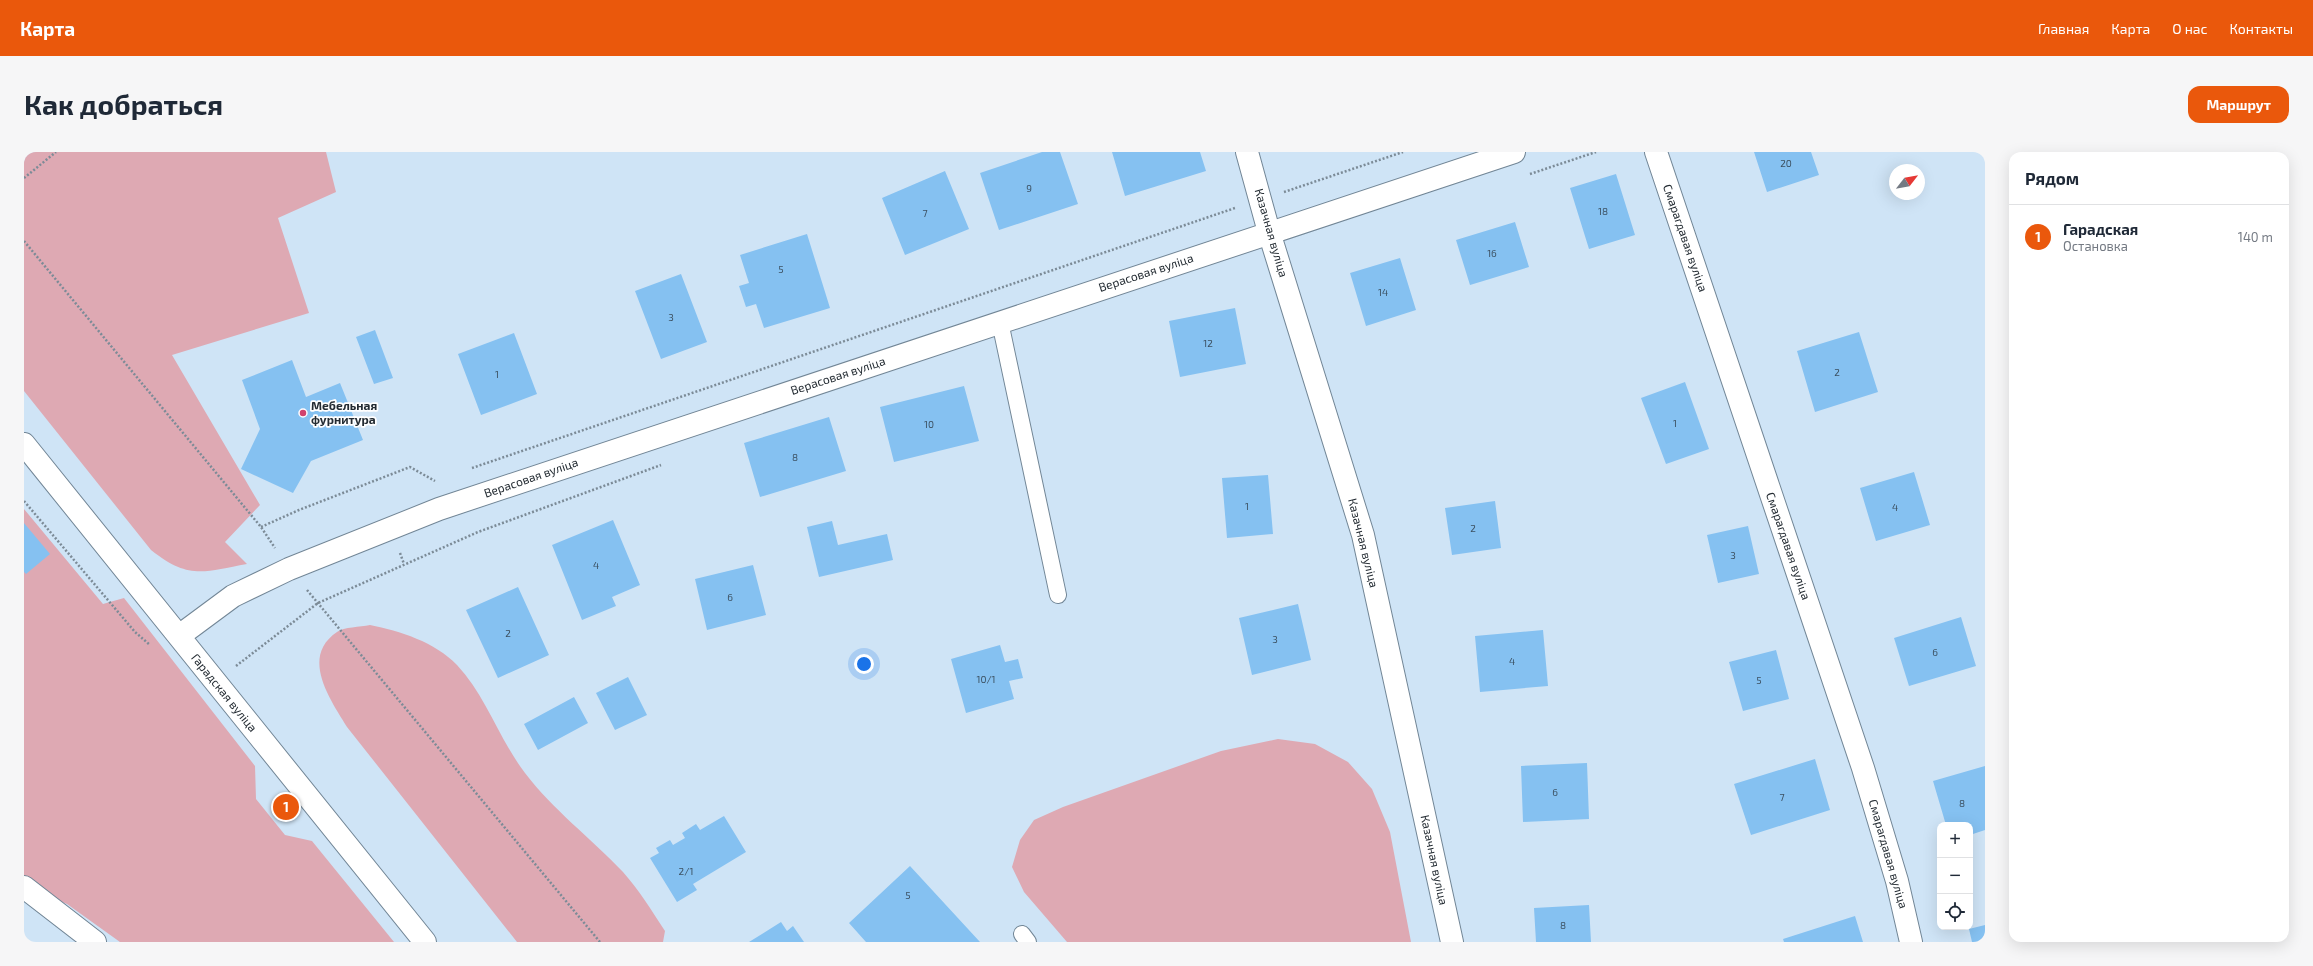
<!DOCTYPE html>
<html lang="ru">
<head>
<meta charset="utf-8">
<style>
  body { margin:0; font-family:"Exo 2",sans-serif; background:#f6f6f7; color:#1f2937 }
  .controls { position:absolute; right:12px; bottom:12px; display:grid; overflow:hidden; border-radius:8px; box-shadow:0 4px 16px #0002 }
  .controls button { width:36px; height:36px; display:grid; place-items:center; padding:0; border:0; border-bottom:1px solid #e0e1e3; background:#fff; color:#1f2937; font:20px sans-serif }
  .compass { position:absolute; left:1865px; top:12px; width:36px; height:36px; border-radius:50%; background:#fff; box-shadow:0 4px 16px #0002; rotate:59deg }
  .you { position:absolute; left:840px; top:512px; width:14px; height:14px; margin:-10px; border:3px solid #fff; border-radius:50%; background:#1a73e8; box-shadow:0 0 0 6px #1a73e833 }
  .badge { display:grid; place-items:center; width:26px; height:26px; border-radius:50%; background:#ea580c; color:#fff; font-size:13px; font-weight:700 }
  .pin { position:absolute; translate:-50% -50%; border:2px solid #fff; box-shadow:0 1px 4px #0006 }
  .list { margin:0; padding:0; list-style:none }
  h2 { display:flex; justify-content:space-between; align-items:center; height:52px; margin:0; padding:0 16px; font-size:17px }
  h2 small { font-size:13px; font-weight:400; color:#747a83 }
  .list li { display:grid; grid-template-columns:26px 1fr auto; gap:12px; align-items:center; box-sizing:border-box; height:64px; padding:0 16px; border-top:1px solid #e0e1e3 }
  .list b { display:block; font-size:15px; white-space:nowrap }
  .list p { margin:0; font-size:13px; white-space:nowrap; color:#747a83 }
  .list em { font-size:13px; font-style:normal; color:#747a83 }
  .icon { flex:none; width:22px; height:22px; fill:none; stroke:currentColor; stroke-width:2; stroke-linecap:round; stroke-linejoin:round }
  .map { position:relative; flex:none; width:1961px; height:790px; overflow:hidden; border-radius:12px }
  header { display:flex; align-items:center; gap:24px; box-sizing:border-box; height:56px; padding:0 20px; background:#ea580c; color:#fff }
  header strong { font-size:19px }
  nav { display:flex; gap:22px; margin-inline-start:auto; font-size:14px }
  .intro { display:flex; align-items:center; justify-content:space-between; box-sizing:border-box; height:96px; padding:0 24px }
  h1 { margin:0; font-size:28px }
  .button { padding:10px 18px; border-radius:12px; background:#ea580c; color:#fff; font-size:14px; font-weight:700 }
  main { display:flex; gap:24px; padding:0 24px }
  aside { flex:1; background:#fff; border-radius:12px; box-shadow:0 4px 16px #0002 }
  .map>svg:first-child { display:block }
  .green { fill:#dea9b3 }
  .building { fill:#85c1f1 }
  .lines { fill:none; stroke-linecap:round; stroke-linejoin:round }
  .lane-casing { stroke:#728696; stroke-width:18 }
  .street-casing { stroke:#728696; stroke-width:24 }
  .secondary-casing { stroke:#728696; stroke-width:24 }
  .path { stroke:#7c8b97; stroke-width:2.5; stroke-dasharray:2 2; stroke-linecap:butt }
  .lane { stroke:#fff; stroke-width:16 }
  .street { stroke:#fff; stroke-width:22 }
  .secondary { stroke:#fff; stroke-width:22 }
  .poi-dot { fill:#d0426e; stroke:#fff; stroke-width:1.5 }
  .labels { text-anchor:middle; stroke-width:3.5; stroke-linejoin:round; paint-order:stroke }
  .number-label { font-size:10px; fill:#3c5162 }
  .street-label { font-size:12px; fill:#242c33; stroke:#fff }
  .poi-label { font-size:12px; font-weight:bold; fill:#242c33; stroke:#fff; text-anchor:start }
</style>
</head>
<body>
<header>
<strong>Карта</strong>
<nav><a>Главная</a><a>Карта</a><a>О нас</a><a>Контакты</a></nav>
</header>
<div class="intro"><h1>Как добраться</h1><a class="button">Маршрут</a></div>
<main>
<div class="map">
<svg width="1961" height="790" viewBox="0 0 1961 790">
  <rect width="100%" height="100%" fill="#cfe4f6"/>
  <path class="green" d="M0,0h302l10,40 -58,26 31,95 -137,42 88,150 -35,37 22,22c-44,8 -58,16 -96,-14l-127,-159z
    M0,357l79,95 21,-6 131,168 1,33 29,36 27,6 82,101h-274l-53,-38 -43,-17z
    M346,473c30,6 65,17 87,40 29,31 42,74 68,108 28,37 66,65 98,99 16,18 29,39 42,59l-2,11h-146l-170,-215c-17,-28 -47,-70 -10,-95 7,-5 23,-5 33,-7z
    M1254,587l37,5 33,18 24,27 18,43 21,110h-344l-43,-50 -12,-25 8,-27 14,-20 29,-13 158,-56z"/>
  <path class="building" d="M1018,0h18l18,52 -79,26 -19,-57z
    M1088,0h88l6,19 -81,25z
    M1730,0h57l8,23 -52,17z
    M921,19l24,58 -64,26 -23,-57z
    M1592,22l19,61 -46,14 -19,-61z
    M1491,70l14,45 -59,18 -14,-45z
    M783,82l23,74 -66,20 -8,-24 -10,3 -7,-21 10,-3 -9,-28z
    M1376,106l16,52 -50,16 -16,-53z
    M657,122l26,68 -46,17 -26,-68z
    M1211,156l11,56 -66,13 -11,-56z
    M351,178l18,48 -19,6 -18,-47z
    M1835,180l19,60 -63,20 -18,-61z
    M490,181l23,61 -56,21 -23,-61z
    M268,208l14,37 34,-14 23,57 -52,21 -18,32 -52,-24 19,-40 -18,-49z
    M1661,230l24,67 -43,15 -25,-66z
    M940,234l15,55 -85,21 -14,-55z
    M805,265l17,54 -86,26 -16,-54z
    M1890,320l16,53 -54,16 -16,-53z
    M1244,323l5,59 -46,4 -5,-60z
    M1471,349l6,47 -49,7 -7,-47z
    M589,368l27,65 -28,12 4,9 -34,14 -30,-75z
    M808,369l6,24 49,-11 6,26 -74,17 -12,-50z
    M0,371l26,31 -24,20 -2,-2z
    M1724,374l11,48 -41,9 -11,-48z
    M729,413l13,50 -59,15 -12,-51z
    M494,435l31,68 -51,23 -32,-68z
    M1274,452l13,56 -59,15 -13,-57z
    M1937,465l15,49 -67,20 -15,-48z
    M1519,478l5,56 -68,6 -5,-56z
    M976,493l5,17 13,-3 5,19 -14,3 5,18 -48,14 -15,-54z
    M1752,498l13,49 -46,12 -14,-49z
    M604,525l19,38 -32,15 -19,-37z
    M550,545l14,26 -50,27 -14,-26z
    M1791,607l15,51 -79,25 -17,-51z
    M1563,611l2,56 -66,3 -2,-56z
    M1961,614v64l-15,5v-10h-24l-13,-44z
    M700,664l22,36 -53,32 4,6 -20,12 -27,-44 9,-5 -3,-5 14,-8 3,5 12,-7 -3,-5 14,-9 4,6z
    M886,714l70,76h-114l-17,-19z
    M1565,753l2,37h-55l-2,-34z
    M1831,764l8,26h-79l-1,-3z
    M757,770l6,9 6,-5 11,16h-55z
    M1961,773v17h-13l-3,-13z"/>
  <g class="lines">
    <g class="lane-casing">
      <path id="lane" d="M976,170l58,273
        M998,782l6,8"/>
    </g>
    <g class="street-casing">
      <path id="street" d="M1223,0l22,80 94,303 89,407
        M1632,0l207,616 34,113 14,61
        M0,735l71,55"/>
    </g>
    <g class="secondary-casing">
      <path id="secondary" d="M0,292l401,498
        M155,484l54,-40 56,-27 150,-60 1075,-357"/>
    </g>
    <path class="path" d="M1506,22l66,-22
      M0,26l32,-26
      M1260,40l119,-40
      M0,89l237,286 14,21
      M448,316l763,-260
      M0,349l111,131 15,13
      M237,375l38,-17 111,-43 25,14
      M376,401l4,11
      M283,438l293,352
      M212,514l82,-63 160,-71 183,-67"/>
    <use href="#lane" class="lane"/>
    <use href="#street" class="street"/>
    <use href="#secondary" class="secondary"/>
  </g>
  <circle class="poi-dot" cx="279" cy="261" r="4"/>
  <g class="labels">
    <g class="number-label">
      <text x="1762" y="15">20</text>
      <text x="1005" y="40">9</text>
      <text x="1579" y="63">18</text>
      <text x="901" y="65">7</text>
      <text x="1468" y="105">16</text>
      <text x="757" y="121">5</text>
      <text x="1359" y="144">14</text>
      <text x="647" y="169">3</text>
      <text x="1184" y="195">12</text>
      <text x="1813" y="224">2</text>
      <text x="473" y="226">1</text>
      <text x="1651" y="275">1</text>
      <text x="905" y="276">10</text>
      <text x="771" y="309">8</text>
      <text x="1223" y="358">1</text>
      <text x="1871" y="359">4</text>
      <text x="1449" y="380">2</text>
      <text x="1709" y="407">3</text>
      <text x="572" y="417">4</text>
      <text x="706" y="449">6</text>
      <text x="484" y="485">2</text>
      <text x="1251" y="491">3</text>
      <text x="1911" y="504">6</text>
      <text x="1488" y="513">4</text>
      <text x="962" y="531">10/1</text>
      <text x="1735" y="532">5</text>
      <text x="1531" y="644">6</text>
      <text x="1758" y="649">7</text>
      <text x="1938" y="655">8</text>
      <text x="662" y="723">2/1</text>
      <text x="884" y="747">5</text>
      <text x="1539" y="777">8</text>
    </g>
    <g class="street-label">
      <text transform="translate(1247 81) rotate(74)" y="4">Казачная вуліца</text>
      <text transform="translate(1661 86) rotate(71)" y="4">Смарагдавая вуліца</text>
      <text transform="translate(1122 121) rotate(-18)" y="4">Верасовая вуліца</text>
      <text transform="translate(814 224) rotate(-18)" y="4">Верасовая вуліца</text>
      <text transform="translate(507 326) rotate(-19)" y="4">Верасовая вуліца</text>
      <text transform="translate(1339 391) rotate(76)" y="4">Казачная вуліца</text>
      <text transform="translate(1764 394) rotate(71)" y="4">Смарагдавая вуліца</text>
      <text transform="translate(200 541) rotate(51)" y="4">Гарадская вуліца</text>
      <text transform="translate(1864 702) rotate(74)" y="4">Смарагдавая вуліца</text>
      <text transform="translate(1410 708) rotate(78)" y="4">Казачная вуліца</text>
    </g>
    <g class="poi-label">
      <text x="287" y="258">Мебельная<tspan x="287" dy="14">фурнитура</tspan></text>
    </g>
  </g>
</svg>
<div class="controls">
<button>+</button>
<button>−</button>
<button><svg class="icon" aria-label="locate" viewBox="0 0 24 24"><circle cx="12" cy="12" r="6"/><path d="M12 2v4M12 18v4M2 12h4M18 12h4"/></svg></button>
</div>
<svg class="compass" viewBox="-18 -18 36 36"><path d="M0-13l5 13h-10z" fill="#e53935"/><path d="M0 13l5-13h-10z" fill="#747a83"/></svg>
<div class="you"></div>
<div class="pin badge" style="left:262px;top:655px">1</div>
</div>
<aside>
<h2>Рядом<small></small></h2>
<ul class="list">
<li><span class="badge">1</span><div><b>Гарадская</b><p>Остановка</p></div><em>140 m</em></li>
</ul>
</aside>
</main>
</body>
</html>
